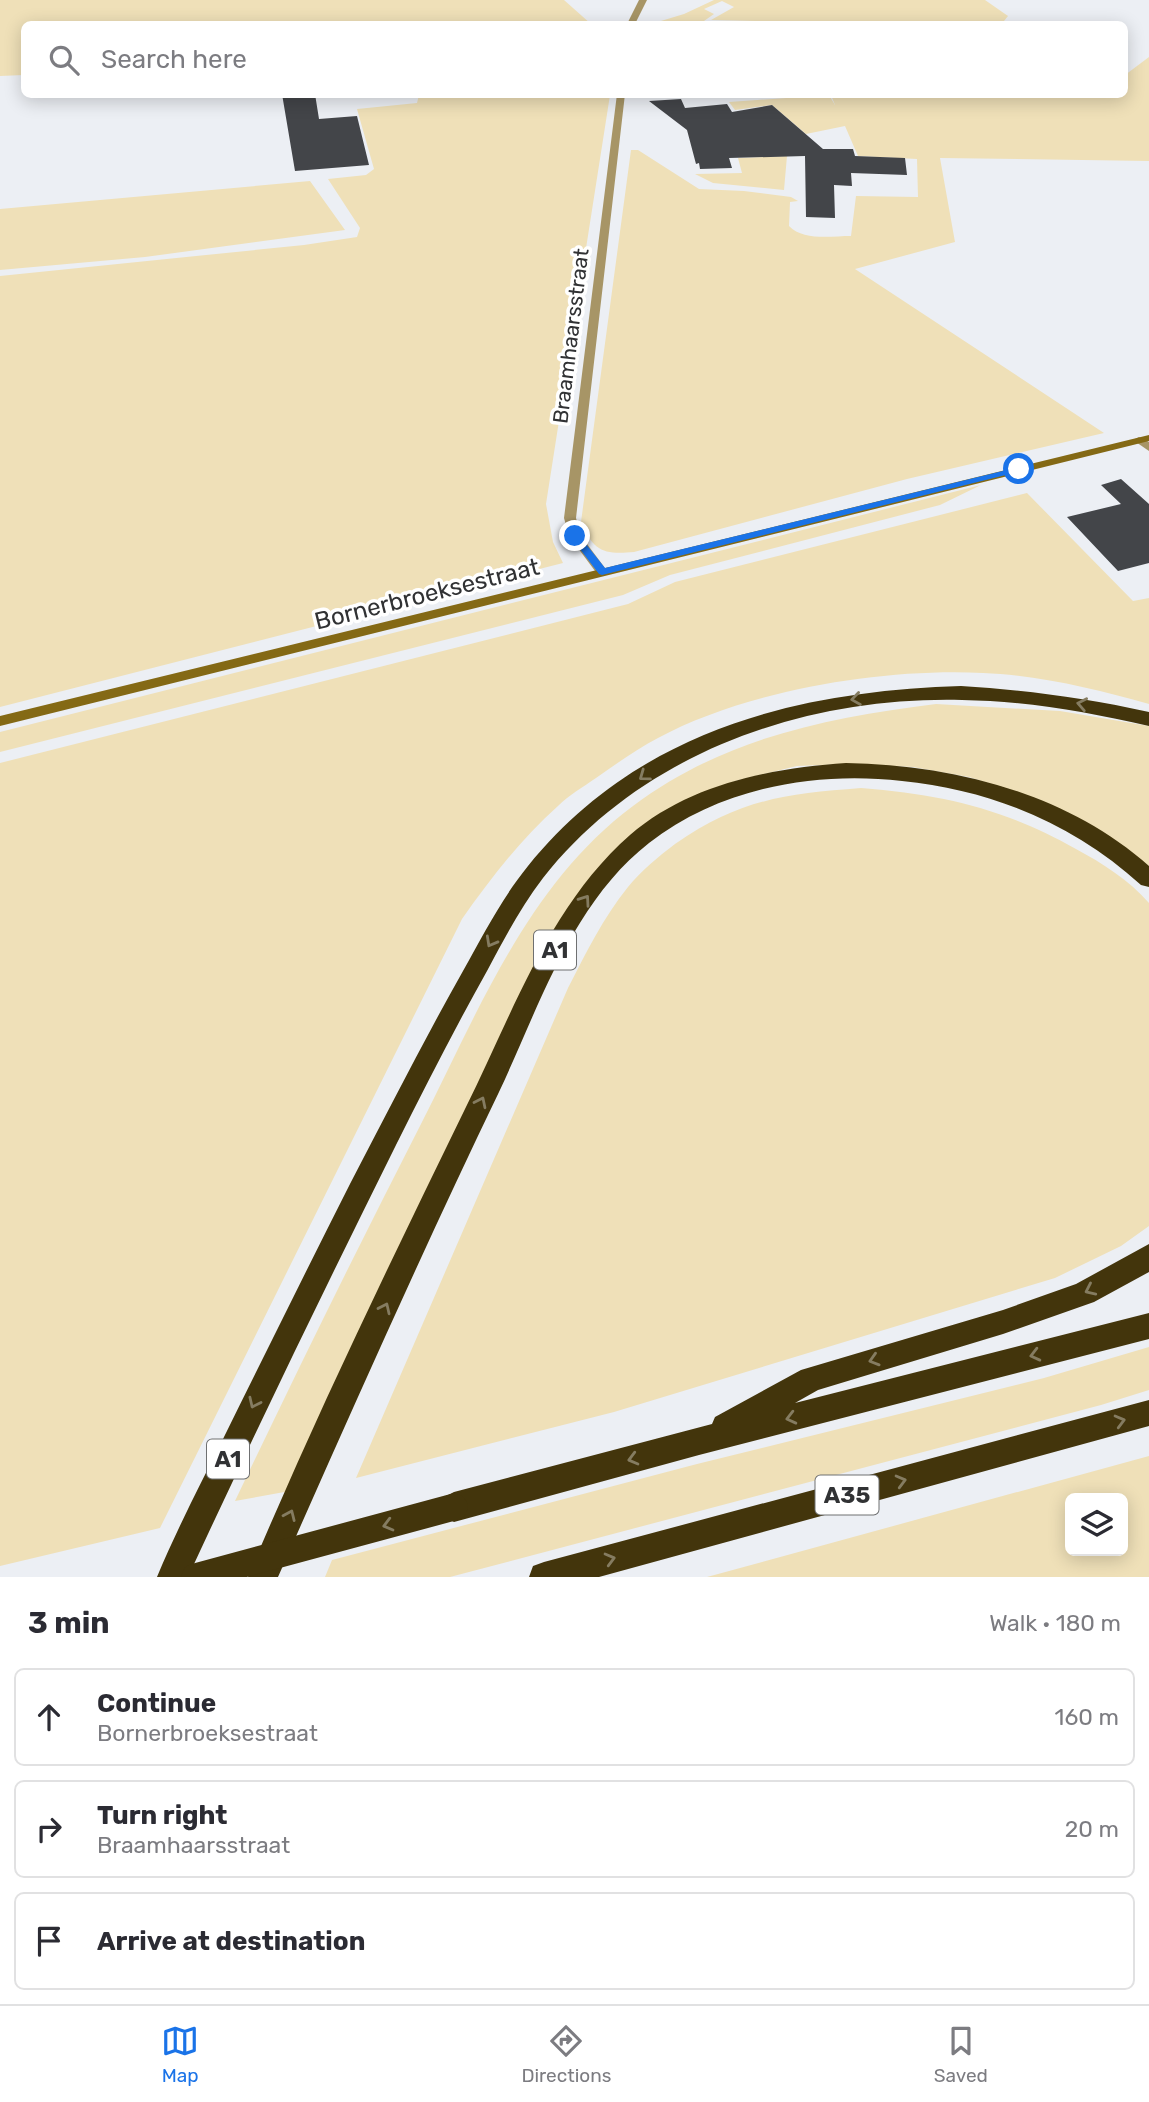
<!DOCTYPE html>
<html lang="en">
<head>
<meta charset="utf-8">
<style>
  body { margin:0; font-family:Rubik,sans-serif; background:#f2f2f3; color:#2b2b33 }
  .controls { position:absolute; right:21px; bottom:21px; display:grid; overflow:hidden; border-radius:10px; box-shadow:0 4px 18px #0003 }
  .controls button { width:63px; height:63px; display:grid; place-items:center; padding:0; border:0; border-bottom:2px solid #e1e1e2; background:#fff; color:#2b2b33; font:35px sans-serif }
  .stop { position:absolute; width:21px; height:21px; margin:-16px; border:5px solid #1a73e8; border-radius:50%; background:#fff }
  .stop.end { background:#1a73e8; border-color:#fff; box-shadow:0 2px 7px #0008 }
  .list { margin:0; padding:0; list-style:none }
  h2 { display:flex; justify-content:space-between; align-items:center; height:91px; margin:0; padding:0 28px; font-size:30px }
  h2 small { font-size:23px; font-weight:400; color:#7c7c81 }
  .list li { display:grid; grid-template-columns:46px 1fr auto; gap:21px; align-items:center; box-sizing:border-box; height:98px; margin:0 14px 14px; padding:0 14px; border:2px solid #e1e1e2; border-radius:10px }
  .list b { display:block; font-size:26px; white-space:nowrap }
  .list p { margin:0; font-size:23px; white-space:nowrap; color:#7c7c81 }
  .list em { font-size:23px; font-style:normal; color:#7c7c81 }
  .icon { flex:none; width:38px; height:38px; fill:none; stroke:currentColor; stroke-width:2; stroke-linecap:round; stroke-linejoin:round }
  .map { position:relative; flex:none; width:1149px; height:1577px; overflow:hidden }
  .search { position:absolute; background:#fff; box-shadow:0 4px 18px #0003; left:21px; right:21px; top:21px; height:77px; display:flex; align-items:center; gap:18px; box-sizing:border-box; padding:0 24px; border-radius:10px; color:#7c7c81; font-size:26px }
  .sheet { height:427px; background:#fff }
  nav { display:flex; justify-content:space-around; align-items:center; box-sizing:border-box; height:98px; border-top:2px solid #e1e1e2; background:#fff; font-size:19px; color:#7c7c81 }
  nav a { display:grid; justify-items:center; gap:4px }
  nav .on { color:#1a73e8 }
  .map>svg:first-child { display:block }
  .green { fill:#efe0b8; fill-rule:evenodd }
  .building { fill:#434549 }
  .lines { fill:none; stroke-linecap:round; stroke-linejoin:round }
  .minor { fill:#a79566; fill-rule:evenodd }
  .tertiary { fill:#a79566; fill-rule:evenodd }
  .secondary { fill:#846915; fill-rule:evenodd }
  .motorway { fill:#43350c; fill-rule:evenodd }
  .motorway-bridge { stroke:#43350c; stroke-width:27 }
  .oneway { stroke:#857c61 }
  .route { fill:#1a73e8 }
  .labels { text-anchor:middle; stroke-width:7; stroke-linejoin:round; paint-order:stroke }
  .far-street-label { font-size:21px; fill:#313234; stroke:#fff }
  .shield { fill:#fff; stroke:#6f7071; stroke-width:2 }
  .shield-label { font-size:23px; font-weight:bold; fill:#313234 }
  .street-label { font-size:24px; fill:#313234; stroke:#fff }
</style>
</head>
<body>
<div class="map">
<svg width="1149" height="1577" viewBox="0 0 1149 1577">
  <rect width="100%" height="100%" fill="#eceff4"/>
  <path class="green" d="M0,0h564l27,24h-567v51l-24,1z
    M714,0h271l23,16 -4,5 11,3h-259l-1,-3 -44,-1 23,-13 -12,-6 -18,8 10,5 -10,7 -53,3 33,-10z
    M1149,57v104l-209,-3 15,84 -100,27 249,164 -197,46 -273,73c-30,3 -41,-1 -53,-30l50,-372h7l61,39 45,2 47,6 7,4 -8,1 -1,24c14,15 42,10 62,10l5,-40 62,1 -1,-38 -59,-3 -13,-30 -39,8 -34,-29 -37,5 -6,-8 100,-7 6,10 -4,-10 293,-1 1,-19z
    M419,95h191l-64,409 7,38 10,21 -563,144v-431l304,-31 53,-8 3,-9 -32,-49 38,-4 8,-6 -17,-60 60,-6z
    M787,156l-3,34 -71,-7 -18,-9 47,-1 -4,-15z
    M310,181l35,49 -200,27 -145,13v-61z
    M981,485l-41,20 -270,70 -47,20 -623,157v-20z
    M1027,493l106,108 16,-3v106c-53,-15 -111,-29 -166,-31 -100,-5 -236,17 -325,65 -21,11 -42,26 -62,40 -13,9 -27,17 -38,28 -38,34 -67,72 -96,113l-302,609 -160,38v-803l628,-159 47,-22z
    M936,704l124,7 89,15v140l-109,-66 -71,-23 -56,-10 -64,-3 -52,2 -58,14 -32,11 -116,86 -301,614 -55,10c60,-126 122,-252 186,-377 57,-112 107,-240 212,-318 91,-68 193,-88 303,-102z
    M861,788c84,7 141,20 215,61 26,14 53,31 73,54v323l-28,20 -66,32 -441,134 -258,66 212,-490c18,-35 35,-70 60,-101 13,-16 31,-31 47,-43 65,-45 110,-50 186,-56z
    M1149,1347v43l-48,15 -651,172h-125l7,-17 365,-96 347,-86z
    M1149,1456v121h-442zM1070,1498h53v53h-53z"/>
  <path class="building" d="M282,94h33l4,25 38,-3 12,49 -74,6z
    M681,99l4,9 42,-4 5,8 40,-7 51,44h30l2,7 50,2 2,17 -56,-2 1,13 -18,-1 1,33 -29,-1 -1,-61 -76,2 3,10 -32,1 -1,-6 -3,1 -9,-34 -38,-29z
    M1121,479l28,25v59l-31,8 -51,-54 54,-13 -20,-19z"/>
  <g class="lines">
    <path class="minor" d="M1139,437l10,5v9l-16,-11z"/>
    <path class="tertiary" d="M639,0h8l-12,24h-8z
      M617,94h8l-49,424 5,18 27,36 -6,4 -4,-1 -29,-39 -5,-18z"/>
    <path class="secondary" d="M1149,435v6l-1149,285v-10z"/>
    <path class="motorway" d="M961,686c64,4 125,12 188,26v14c-62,-14 -123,-25 -187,-26 -156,-4 -320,52 -419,178 -22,29 -39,61 -56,93 -32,57 -62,116 -91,174 -71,143 -141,287 -208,432h-31c20,-48 44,-94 67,-140 42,-85 84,-170 127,-255 37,-71 73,-142 112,-211 20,-36 39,-73 65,-105 109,-135 268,-175 433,-180z
      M846,763c108,2 220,30 303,103v21l-8,-2c-67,-61 -149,-95 -239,-104 -88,-10 -182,7 -253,62 -77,60 -110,164 -150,249 -77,160 -149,322 -221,485h-30c66,-158 142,-314 217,-468 47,-94 84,-203 165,-274 59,-51 141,-67 216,-72z
      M1149,1244v28l-55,30 -91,32 -185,56 -23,13 354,-90v26l-450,116 -245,67 -10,-5 -5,-10 5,-10 10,-5 258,-68 3,-7 86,-47 202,-60 73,-26z
      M1149,1400v26l-550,151h-70l4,-11 11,-4z"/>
    <path class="motorway-bridge" d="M195,1577l259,-70"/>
  </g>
  <defs><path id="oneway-chevron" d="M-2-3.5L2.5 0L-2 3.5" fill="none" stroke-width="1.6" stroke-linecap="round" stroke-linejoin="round" transform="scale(1.75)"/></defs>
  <g class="oneway">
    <use href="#oneway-chevron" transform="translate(856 699) rotate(172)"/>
    <use href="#oneway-chevron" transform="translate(1082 704) rotate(-169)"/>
    <use href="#oneway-chevron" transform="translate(644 776) rotate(144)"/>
    <use href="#oneway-chevron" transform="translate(585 900) rotate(-55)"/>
    <use href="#oneway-chevron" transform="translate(491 942) rotate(119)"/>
    <use href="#oneway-chevron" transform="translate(481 1102) rotate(-64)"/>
    <use href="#oneway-chevron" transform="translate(1090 1290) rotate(155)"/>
    <use href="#oneway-chevron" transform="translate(385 1308) rotate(-65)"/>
    <use href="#oneway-chevron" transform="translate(1035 1355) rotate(166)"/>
    <use href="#oneway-chevron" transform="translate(874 1360) rotate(163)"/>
    <use href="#oneway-chevron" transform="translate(254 1403) rotate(115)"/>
    <use href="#oneway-chevron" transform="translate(791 1418) rotate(166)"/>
    <use href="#oneway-chevron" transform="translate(1120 1421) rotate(-15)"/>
    <use href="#oneway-chevron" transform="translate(633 1459) rotate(165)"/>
    <use href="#oneway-chevron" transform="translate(901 1481) rotate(-15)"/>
    <use href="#oneway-chevron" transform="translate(290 1515) rotate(-66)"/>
    <use href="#oneway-chevron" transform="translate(388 1525) rotate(165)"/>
    <use href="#oneway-chevron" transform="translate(610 1559) rotate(-15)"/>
  </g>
  <path class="route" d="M1019,467h3v4l-420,104 -3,-1 -29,-38 8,-2 27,34z"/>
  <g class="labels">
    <g class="far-street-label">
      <text transform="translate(571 336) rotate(-83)" y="7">Braamhaarsstraat</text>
    </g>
    <g class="shield">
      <rect x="534" y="930.5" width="42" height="39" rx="5"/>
      <rect x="207" y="1439.5" width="42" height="39" rx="5"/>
      <rect x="815.5" y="1475.5" width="63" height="39" rx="5"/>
    </g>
    <g class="shield-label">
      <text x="555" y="958">A1</text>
      <text x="228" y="1467">A1</text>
      <text x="847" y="1503">A35</text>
    </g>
    <g class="street-label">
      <text transform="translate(427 594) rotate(-14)" y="8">Bornerbroeksestraat</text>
    </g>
  </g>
</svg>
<div class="controls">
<button><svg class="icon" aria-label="layers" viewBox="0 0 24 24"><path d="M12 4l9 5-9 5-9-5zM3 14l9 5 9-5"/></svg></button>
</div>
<div class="stop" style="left:1019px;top:469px"></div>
<div class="stop end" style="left:575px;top:536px"></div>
<div class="search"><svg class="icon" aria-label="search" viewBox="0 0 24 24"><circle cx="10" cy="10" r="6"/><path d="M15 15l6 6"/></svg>Search here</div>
</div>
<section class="sheet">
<h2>3 min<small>Walk · 180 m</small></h2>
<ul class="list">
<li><svg class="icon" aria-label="ahead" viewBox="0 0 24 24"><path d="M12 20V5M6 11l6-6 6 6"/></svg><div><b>Continue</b><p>Bornerbroeksestraat</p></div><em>160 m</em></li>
<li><svg class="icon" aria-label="right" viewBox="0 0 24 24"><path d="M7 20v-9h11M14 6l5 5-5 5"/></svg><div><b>Turn right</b><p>Braamhaarsstraat</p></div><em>20 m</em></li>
<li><svg class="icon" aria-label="arrive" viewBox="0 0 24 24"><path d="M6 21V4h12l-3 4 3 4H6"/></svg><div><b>Arrive at destination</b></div></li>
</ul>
</section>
<nav>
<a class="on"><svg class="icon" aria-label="map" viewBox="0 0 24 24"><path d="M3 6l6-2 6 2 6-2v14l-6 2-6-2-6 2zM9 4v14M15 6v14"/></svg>Map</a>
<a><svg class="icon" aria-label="directions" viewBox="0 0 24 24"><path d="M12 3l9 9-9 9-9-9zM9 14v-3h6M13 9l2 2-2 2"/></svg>Directions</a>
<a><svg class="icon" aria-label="saved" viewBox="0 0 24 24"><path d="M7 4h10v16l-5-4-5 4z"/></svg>Saved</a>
</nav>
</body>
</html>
